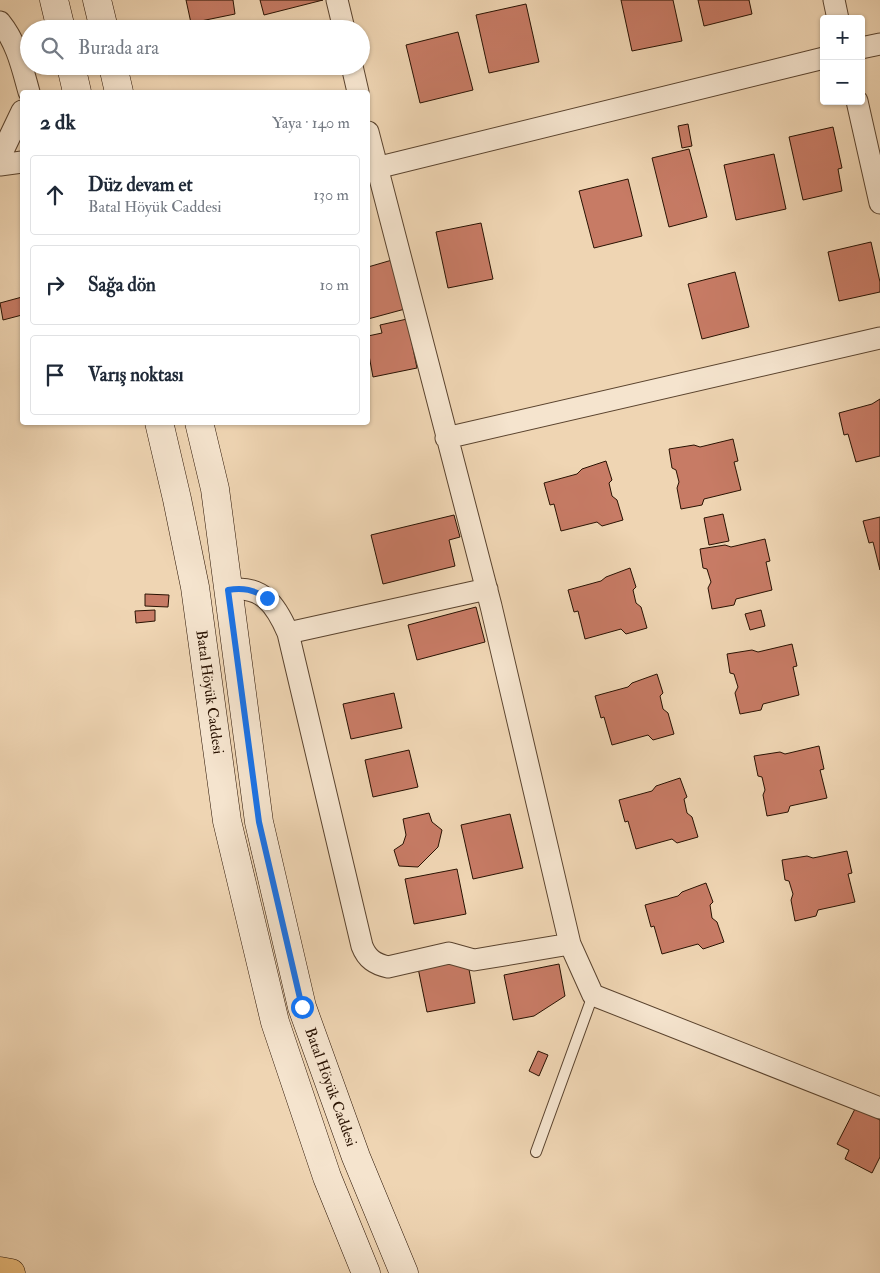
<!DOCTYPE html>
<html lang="tr">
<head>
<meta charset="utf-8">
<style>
  body { margin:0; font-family:"IM FELL Double Pica",serif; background:#f6f6f7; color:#1f2937 }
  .controls { position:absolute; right:15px; top:15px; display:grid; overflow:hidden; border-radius:5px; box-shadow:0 1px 4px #0004 }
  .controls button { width:45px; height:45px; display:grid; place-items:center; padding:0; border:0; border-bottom:1px solid #e0e1e3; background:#fff; color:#1f2937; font:25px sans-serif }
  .stop { position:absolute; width:15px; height:15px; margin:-11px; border:4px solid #1a73e8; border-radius:50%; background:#fff }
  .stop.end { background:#1a73e8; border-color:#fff; box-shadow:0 1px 5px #0008 }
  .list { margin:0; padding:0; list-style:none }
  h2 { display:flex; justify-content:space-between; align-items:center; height:65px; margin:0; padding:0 20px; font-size:21px }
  h2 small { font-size:16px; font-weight:400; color:#747a83 }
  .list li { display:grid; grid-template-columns:32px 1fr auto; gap:15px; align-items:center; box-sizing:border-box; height:80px; margin:0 10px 10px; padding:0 10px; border:1px solid #e0e1e3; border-radius:5px }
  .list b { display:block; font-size:19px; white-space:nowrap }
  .list p { margin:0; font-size:16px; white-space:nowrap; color:#747a83 }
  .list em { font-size:16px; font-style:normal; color:#747a83 }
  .icon { flex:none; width:28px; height:28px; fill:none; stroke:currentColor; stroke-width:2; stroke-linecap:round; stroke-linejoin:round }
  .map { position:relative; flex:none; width:880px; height:1273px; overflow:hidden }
  .search { position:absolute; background:#fff; box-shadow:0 1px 4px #0004; left:20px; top:20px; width:350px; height:55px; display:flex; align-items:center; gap:12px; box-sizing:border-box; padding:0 18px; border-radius:28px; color:#747a83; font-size:19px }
  .panel { position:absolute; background:#fff; box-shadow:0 1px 4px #0004; left:20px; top:90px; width:350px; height:335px; border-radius:5px }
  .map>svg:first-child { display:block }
  .building { fill:#c77b65; stroke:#291202 }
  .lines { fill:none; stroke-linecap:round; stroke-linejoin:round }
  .lane-casing { stroke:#5a432e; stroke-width:12 }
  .street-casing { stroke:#5a432e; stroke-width:23 }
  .secondary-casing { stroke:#291202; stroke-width:29 }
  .highway-casing { stroke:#291202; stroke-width:29 }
  .lane { stroke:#f5e4ce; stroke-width:10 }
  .street { stroke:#f5e4ce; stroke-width:21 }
  .secondary { stroke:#f5e4ce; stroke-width:28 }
  .highway { stroke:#e8ba7a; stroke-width:28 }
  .route { stroke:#1a73e8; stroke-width:6 }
  .labels { text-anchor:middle; stroke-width:5; stroke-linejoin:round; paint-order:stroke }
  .street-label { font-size:15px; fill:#291202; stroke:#f5e4ce }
</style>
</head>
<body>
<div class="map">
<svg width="880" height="1273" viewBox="0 0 880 1273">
  <rect width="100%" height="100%" fill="#efd5b3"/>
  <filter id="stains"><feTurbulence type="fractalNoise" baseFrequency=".004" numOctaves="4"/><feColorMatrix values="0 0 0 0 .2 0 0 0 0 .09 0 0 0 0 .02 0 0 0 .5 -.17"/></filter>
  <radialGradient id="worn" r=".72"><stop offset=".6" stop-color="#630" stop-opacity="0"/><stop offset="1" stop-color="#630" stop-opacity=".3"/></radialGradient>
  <path class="building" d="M186,0h47l2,14 -44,9z
    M260,0h63l-59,15z
    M621,0h52l9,41 -50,10z
    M698,0h51l3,14 -48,12z
    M526,4l13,58 -50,11 -13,-58z
    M458,32l15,58 -53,13 -14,-58z
    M688,124l4,22 -10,2 -4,-22z
    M833,127l9,41 -4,1 4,22 -39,9 -14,-63z
    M689,149l18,68 -38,10 -17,-69z
    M774,154l12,55 -50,11 -12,-55z
    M628,179l14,57 -48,12 -15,-57z
    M481,223l12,56 -45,9 -12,-56z
    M871,242l9,40v10l-41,9 -11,-49z
    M392,260l13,49 -37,10v-52z
    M735,272l14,55 -47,12 -14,-55z
    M22,297v18l-19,5 -3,-17z
    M407,319l10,49 -44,9 -5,-27v-14l14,-3 -2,-8z
    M880,399v57l-24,6 -8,-28 -4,1 -5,-22 33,-9z
    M733,439l5,22 -4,1 7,28 -37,9 -2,6 -21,4 -4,-21 2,-6 -3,-12 -4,-2 -3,-19 25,-4 6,2z
    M606,461l6,19 -3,3 3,13 5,4 6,20 -21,6 -5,-4 -36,9 -7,-27 -4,1 -6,-22 33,-9 5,-5z
    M723,514l6,27 -20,4 -5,-27z
    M454,515l6,22 -11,3 6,26 -72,18 -12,-49z
    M880,517v53l-7,-28 -4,1 -6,-22z
    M765,539l5,22 -4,1 6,28 -36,9 -2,6 -22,4 -4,-21 3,-6 -4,-13 -4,-1 -3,-19 25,-4 6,2z
    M630,568l6,19 -3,3 3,13 5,4 6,21 -21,6 -5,-5 -36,10 -7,-28 -4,1 -6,-22 33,-9 5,-4z
    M145,594l24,1 -1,12 -23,-1z
    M476,607l9,35 -68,18 -9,-35z
    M155,610v11l-19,2 -1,-12z
    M761,610l4,16 -15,4 -5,-16z
    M792,644l5,22 -4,1 6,28 -36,9 -2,6 -21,4 -5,-21 3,-6 -4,-13 -4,-1 -3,-19 25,-4 6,2z
    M657,674l6,19 -3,3 3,13 5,4 6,21 -21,6 -5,-5 -36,10 -8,-28 -3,1 -6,-22 33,-9 4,-4z
    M394,693l8,35 -51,11 -8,-35z
    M819,746l5,23 -4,1 7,28 -37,8 -2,6 -21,4 -4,-21 2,-5 -3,-13 -4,-1 -4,-20 26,-4 5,2z
    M409,750l9,37 -45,10 -8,-37z
    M680,778l7,19 -3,2 3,14 5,4 6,20 -21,6 -5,-4 -36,10 -8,-28 -3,1 -6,-22 33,-9 4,-5z
    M429,813l3,9 10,8 -4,17 -20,20 -19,-1 -5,-16 9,-6 3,-9 -3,-16z
    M510,814l13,54 -50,11 -12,-54z
    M847,851l5,22 -4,1 7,28 -37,8 -2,6 -21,5 -4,-21 2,-6 -4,-13 -4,-1 -3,-20 25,-4 6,2z
    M457,869l9,45 -52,10 -9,-45z
    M706,883l7,19 -3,3 2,13 5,4 7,20 -21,7 -5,-5 -36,10 -8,-28 -3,1 -6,-22 33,-9 4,-4z
    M467,958l8,45 -48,9 -9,-44z
    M559,964l6,32 -31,20 -21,4 -9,-45z
    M538,1051l10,4 -9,21 -10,-5z
    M856,1107l24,13v37l-8,16 -27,-14 4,-9 -12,-6z"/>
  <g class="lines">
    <g class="lane-casing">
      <path id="lane" d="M536,1152l57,-157"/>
    </g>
    <g class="street-casing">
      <path id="street" d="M337,0l7,29
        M834,0l4,19
        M0,22c17,21 22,45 29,70
        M861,48l19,-4
        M352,66l6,26
        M857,101l23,102
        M368,132l123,474 79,338 23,51 287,113
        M0,157l22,-46
        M0,165l22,-3
        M368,170l456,-112
        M446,438l434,-100
        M228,590c34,-6 48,15 60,43l74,313c5,13 13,18 26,21l61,-14 25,7 96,-16
        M288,633l199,-44"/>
    </g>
    <g class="secondary-casing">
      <path id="secondary" d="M54,0l7,29
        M97,0l7,29
        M71,66l6,26
        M113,66l6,26
        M159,422l18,77 18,88 32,234 48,201 52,155 39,96
        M199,422l16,67 44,333 43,185 54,150 48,116"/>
    </g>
    <g class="highway-casing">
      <path id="highway" d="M0,1271l11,2"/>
    </g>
    <use href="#lane" class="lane"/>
    <use href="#street" class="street"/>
    <use href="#secondary" class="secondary"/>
    <use href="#highway" class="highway"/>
  </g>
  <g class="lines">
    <path class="route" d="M267,598c-13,-8 -24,-11 -39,-8l31,232 43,185"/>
  </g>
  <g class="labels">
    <g class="street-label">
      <text transform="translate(210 692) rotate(82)" y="5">Batal Höyük Caddesi</text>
      <text transform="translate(331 1087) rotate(70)" y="5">Batal Höyük Caddesi</text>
    </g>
  </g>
  <rect width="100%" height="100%" filter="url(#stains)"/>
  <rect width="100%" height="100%" fill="url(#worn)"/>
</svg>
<div class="controls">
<button>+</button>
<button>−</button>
</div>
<div class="stop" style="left:302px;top:1007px"></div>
<div class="stop end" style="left:267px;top:598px"></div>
<div class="search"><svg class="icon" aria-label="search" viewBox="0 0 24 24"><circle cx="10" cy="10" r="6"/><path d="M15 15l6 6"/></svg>Burada ara</div>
<section class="panel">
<h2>2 dk<small>Yaya · 140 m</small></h2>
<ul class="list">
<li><svg class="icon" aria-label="ahead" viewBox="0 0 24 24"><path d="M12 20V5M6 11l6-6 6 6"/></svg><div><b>Düz devam et</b><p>Batal Höyük Caddesi</p></div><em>130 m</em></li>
<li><svg class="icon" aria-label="right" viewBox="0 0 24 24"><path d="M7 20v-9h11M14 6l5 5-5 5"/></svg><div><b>Sağa dön</b></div><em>10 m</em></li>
<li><svg class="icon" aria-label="arrive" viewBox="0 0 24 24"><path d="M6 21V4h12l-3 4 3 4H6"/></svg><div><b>Varış noktası</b></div></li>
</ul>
</section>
</div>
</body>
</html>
